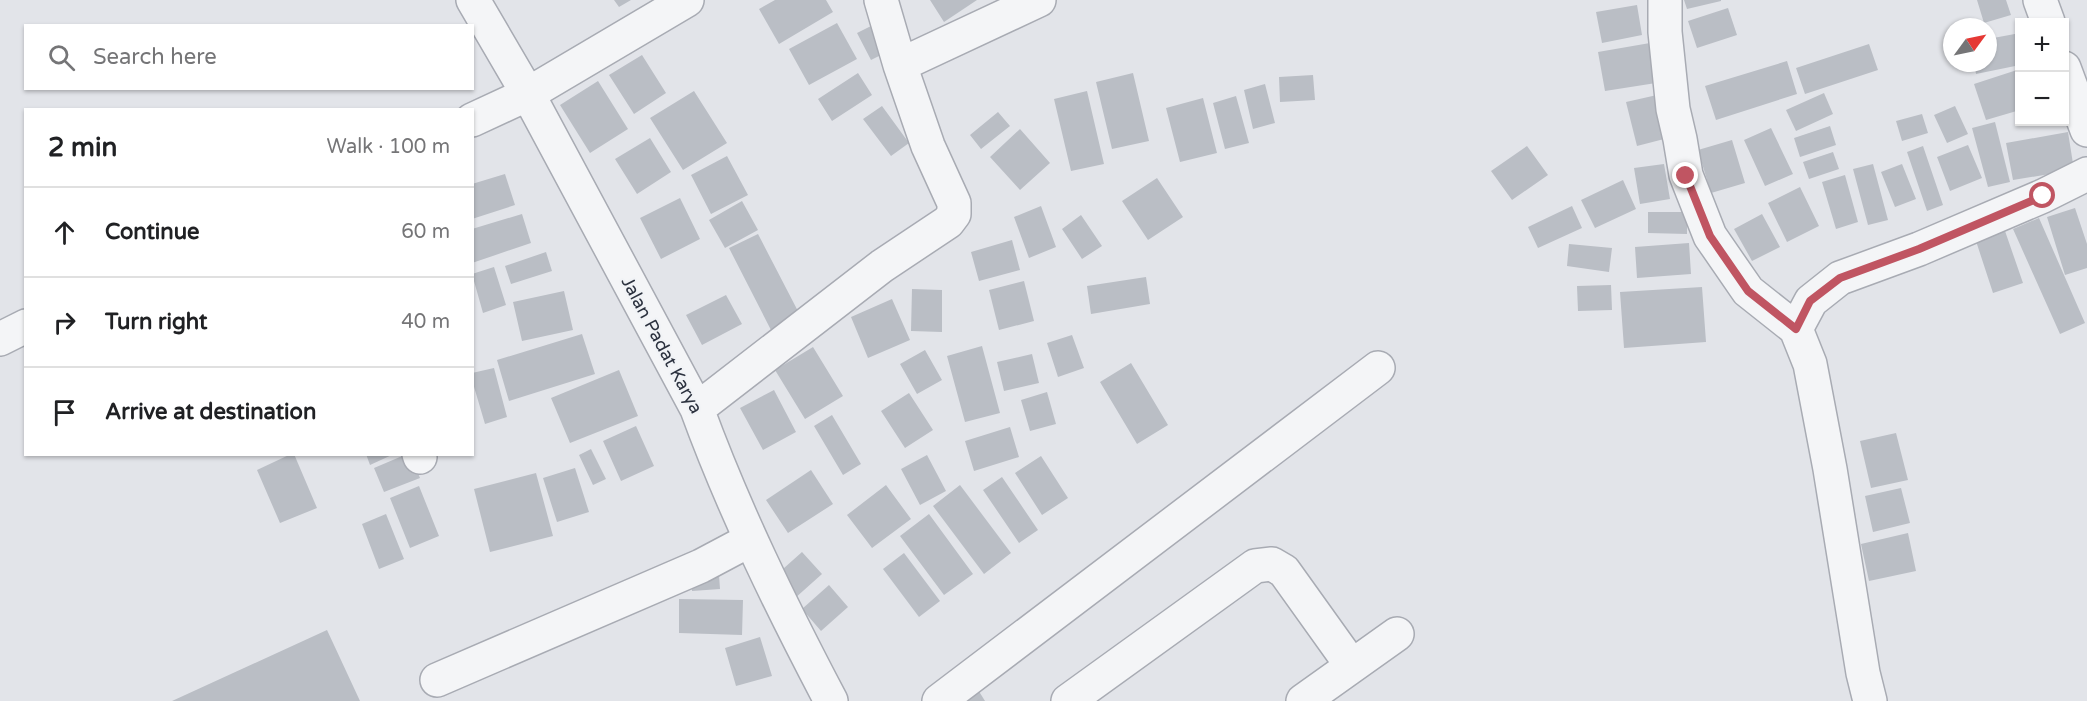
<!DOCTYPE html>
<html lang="en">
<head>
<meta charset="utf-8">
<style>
  body { margin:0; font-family:"Varela Round",sans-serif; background:#f2f2f2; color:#202124 }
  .controls { position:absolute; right:18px; top:18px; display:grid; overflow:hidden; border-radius:0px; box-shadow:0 2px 4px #0004 }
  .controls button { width:54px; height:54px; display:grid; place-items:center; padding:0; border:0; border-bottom:2px solid #e0e0e0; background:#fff; color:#202124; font:30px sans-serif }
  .compass { position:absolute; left:1943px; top:18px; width:54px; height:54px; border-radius:50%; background:#fff; box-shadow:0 2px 4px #0004; rotate:57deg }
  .stop { position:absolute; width:18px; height:18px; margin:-14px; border:4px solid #c05562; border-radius:50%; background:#fff }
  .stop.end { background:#c05562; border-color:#fff; box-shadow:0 2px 6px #0008 }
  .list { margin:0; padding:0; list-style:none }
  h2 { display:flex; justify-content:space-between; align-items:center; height:78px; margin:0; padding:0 24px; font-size:26px }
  h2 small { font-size:20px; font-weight:400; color:#757577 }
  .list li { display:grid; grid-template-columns:39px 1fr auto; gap:18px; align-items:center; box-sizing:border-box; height:90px; padding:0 24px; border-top:2px solid #e0e0e0 }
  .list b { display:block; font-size:22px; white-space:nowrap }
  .list em { font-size:20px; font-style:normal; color:#757577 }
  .icon { flex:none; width:33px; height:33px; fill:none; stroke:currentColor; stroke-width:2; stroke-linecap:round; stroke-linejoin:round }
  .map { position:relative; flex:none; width:2087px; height:701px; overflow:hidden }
  .search { position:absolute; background:#fff; box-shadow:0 2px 4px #0004; left:24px; top:24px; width:450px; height:66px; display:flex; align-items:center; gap:15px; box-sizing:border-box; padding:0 21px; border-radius:0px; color:#757577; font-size:22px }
  .panel { position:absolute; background:#fff; box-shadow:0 2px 4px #0004; left:24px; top:108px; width:450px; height:348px; border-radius:0px }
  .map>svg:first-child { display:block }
  .building { fill:#babec5 }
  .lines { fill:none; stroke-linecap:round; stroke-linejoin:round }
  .minor-casing { stroke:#a8abb3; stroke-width:36 }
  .minor { stroke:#f4f5f7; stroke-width:33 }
  .route { stroke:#c05562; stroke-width:8 }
  .labels { text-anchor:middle; stroke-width:4.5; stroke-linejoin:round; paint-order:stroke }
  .street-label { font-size:18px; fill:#2c323f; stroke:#f1f3f6 }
</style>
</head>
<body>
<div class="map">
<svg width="2087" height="701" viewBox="0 0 2087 701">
  <rect width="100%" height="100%" fill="#e2e4e9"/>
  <path class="building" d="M614,0h17l-12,7z
    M775,0h51l7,12 -54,32 -20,-35z
    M930,0h47l-33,22z
    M1684,0h37v1l-34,8z
    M1977,0h29l5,15 -27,8z
    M1637,5l5,30 -40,8 -6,-31z
    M1728,8l9,27 -40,13 -9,-27z
    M837,23l20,36 -48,26 -20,-36z
    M875,24l14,27 -18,9 -14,-27z
    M2020,33v32l-44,9 -2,-11h14v-24z
    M1650,43l6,40 -51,8 -7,-39z
    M1869,44l9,26 -73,24 -9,-26z
    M642,55l24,38 -32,21 -25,-39z
    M1787,61l10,33 -81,26 -11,-34z
    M2020,69v41l-34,10 -12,-36z
    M858,73l14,22 -40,26 -14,-22z
    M1133,73l16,68 -37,8 -16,-67z
    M1313,75l2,25 -35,2 -1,-25z
    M598,81l30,48 -38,24 -30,-48z
    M1265,84l10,39 -22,6 -9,-39z
    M694,91l33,52 -44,27 -33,-52z
    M1087,91l17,73 -33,7 -17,-72z
    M1824,93l9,21 -37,17 -10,-21z
    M1657,95l11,43 -31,8 -11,-44z
    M1236,96l13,47 -24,6 -12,-46z
    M1203,98l14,55 -37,9 -14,-54z
    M882,106l27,37 -18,13 -28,-37z
    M1955,106l13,28 -21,9 -13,-28z
    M998,112l12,14 -29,23 -11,-14z
    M1922,114l6,19 -26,8 -6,-20z
    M1995,122l15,60 -22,5 -16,-59z
    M1830,126l6,19 -36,12 -6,-19z
    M1771,128l22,46 -28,12 -21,-46z
    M1020,129l30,34 -30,27 -30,-33z
    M2068,132l6,38 -61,10 -7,-37z
    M650,138l21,34 -34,22 -22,-35z
    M1732,140l13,43 -34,10 -13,-43z
    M1968,145l14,33 -32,13 -13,-34z
    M1527,146l21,29 -36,25 -21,-29z
    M1923,146l20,59 -16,6 -20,-59z
    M1833,152l6,17 -30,10 -6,-17z
    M727,156l21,39 -37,19 -20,-39z
    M1664,164l6,35 -30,5 -6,-36z
    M1873,164l15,56 -20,5 -15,-56z
    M1902,164l14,35 -21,8 -14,-35z
    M505,174l10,31 -43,14v-35z
    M1845,175l13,47 -22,7 -14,-47z
    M1157,178l26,39 -35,23 -26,-39z
    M1623,180l13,29 -41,19 -14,-28z
    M1800,187l19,39 -32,16 -19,-39z
    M680,198l20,41 -39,20 -21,-41z
    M742,201l16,29 -33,18 -16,-28z
    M1041,206l15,41 -27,11 -15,-41z
    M1572,206l10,22 -44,20 -10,-21z
    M2075,208l12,36v24l-22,7 -18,-58z
    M1648,212h39v22l-39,-1z
    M522,214l9,29 -59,20v-34z
    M1762,214l18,33 -28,14 -18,-32z
    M1081,215l21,31 -20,13 -20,-30z
    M2039,218l46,105 -25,11 -47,-105z
    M2005,231l18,52 -30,10 -17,-52z
    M758,234l43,83 -29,15 -43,-84z
    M1012,240l8,30 -41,11 -8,-29z
    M1689,243l2,31 -54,4 -2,-31z
    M1569,244l43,4 -3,24 -42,-6z
    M546,252l6,19 -41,13 -6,-18z
    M494,267l12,38 -23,8 -11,-39z
    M1146,277l4,27 -59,10 -4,-28z
    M1024,281l10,40 -35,9 -10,-40z
    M1611,285l1,25 -34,1 -1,-25z
    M1702,287l4,55 -82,6 -4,-56z
    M912,289l30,1v42l-31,-1z
    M564,291l9,39 -51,11 -9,-39z
    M726,295l16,29 -40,21 -16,-30z
    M892,299l18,41 -42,18 -17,-41z
    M582,334l13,40 -86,27 -12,-41z
    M1072,335l12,33 -26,9 -11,-34z
    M982,346l18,67 -35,9 -18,-66z
    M813,347l30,49 -38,23 -30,-49z
    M925,350l17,30 -25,14 -17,-30z
    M1032,354l7,29 -35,8 -7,-29z
    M1131,363l37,62 -31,19 -37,-62z
    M494,368l13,49 -22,7 -13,-44v-7z
    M619,370l19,46 -68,27 -19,-45z
    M774,390l22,42 -33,18 -23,-42z
    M1047,392l9,32 -26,7 -9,-31z
    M909,393l24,37 -28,18 -24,-37z
    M832,415l29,49 -18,11 -29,-49z
    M636,426l18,40 -33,15 -18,-40z
    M1010,427l9,30 -45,14 -9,-30z
    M1896,433l12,47 -37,8 -11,-47z
    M591,449l15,30 -13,6 -14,-30z
    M291,454h3l23,54 -37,15 -23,-53z
    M366,454h28l-24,11z
    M407,454h3l10,24 -36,14 -10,-24z
    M927,455l19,36 -26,14 -19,-36z
    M1041,456l27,42 -26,17 -27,-42z
    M575,468l14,44 -32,10 -14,-44z
    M811,470l22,34 -45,29 -22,-33z
    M536,473l17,63 -63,16 -16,-63z
    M1002,477l36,53 -19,13 -36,-53z
    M886,485l25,34 -39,29 -25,-33z
    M960,485l51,68 -27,21 -51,-68z
    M419,486l20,50 -29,12 -20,-50z
    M1901,488l9,35 -37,9 -8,-36z
    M386,514l18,45 -25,10 -17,-45z
    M929,514l44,60 -29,21 -44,-59z
    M1908,533l8,38 -47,10 -8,-37z
    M802,552l20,22 -28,25 -20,-22z
    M904,553l36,48 -21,16 -36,-48z
    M719,575l1,14 -28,2v-14z
    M829,585l19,22 -27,24 -19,-22z
    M679,599l64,1 -1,35 -63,-2z
    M327,630l33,71h-188z
    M760,637l12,39 -36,10 -11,-38z
    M975,685l10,16h-35z"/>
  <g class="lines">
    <g class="minor-casing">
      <path id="minor" d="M473,0l55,94 169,315c37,101 84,197 134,292
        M1665,0v32l8,77 7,30 6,36 24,61 38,55 48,38 14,35 20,105 33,204 7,28
        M2040,0l8,22
        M900,65l139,-65
        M2064,68l23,62
        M472,120l56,-26 159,-94
        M1796,329l15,-28 29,-23 79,-29 124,-53 44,-22
        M0,339l26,-13
        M697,409l185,-143 66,-44 6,-8v-11l-26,-57 -28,-81 -19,-65
        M419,454l1,3
        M437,680l264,-114 49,-26
        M939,701l439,-333
        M1068,701l187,-135 17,-2 12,7 68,95
        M1303,701l94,-67"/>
    </g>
    <use href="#minor" class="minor"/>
  </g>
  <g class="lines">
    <path class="route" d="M1686,176l24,60 38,55 48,38 14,-28 30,-23 79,-29 124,-53"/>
  </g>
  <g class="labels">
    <g class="street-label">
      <text transform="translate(662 345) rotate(62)" y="6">Jalan Padat Karya</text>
    </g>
  </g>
</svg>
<div class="controls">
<button>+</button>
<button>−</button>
</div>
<svg class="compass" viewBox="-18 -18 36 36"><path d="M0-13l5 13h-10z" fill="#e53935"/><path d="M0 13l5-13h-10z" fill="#757577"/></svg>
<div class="stop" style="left:2043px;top:196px"></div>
<div class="stop end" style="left:1686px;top:176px"></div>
<div class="search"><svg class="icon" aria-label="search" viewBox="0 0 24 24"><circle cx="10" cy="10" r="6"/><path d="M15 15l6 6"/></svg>Search here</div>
<section class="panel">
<h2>2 min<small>Walk · 100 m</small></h2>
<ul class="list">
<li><svg class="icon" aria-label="ahead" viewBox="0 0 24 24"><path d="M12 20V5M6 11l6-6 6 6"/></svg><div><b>Continue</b></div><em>60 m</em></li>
<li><svg class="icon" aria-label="right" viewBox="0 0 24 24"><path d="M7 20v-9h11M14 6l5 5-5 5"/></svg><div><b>Turn right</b></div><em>40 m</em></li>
<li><svg class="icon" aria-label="arrive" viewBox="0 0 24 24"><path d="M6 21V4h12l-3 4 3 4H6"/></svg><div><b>Arrive at destination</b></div></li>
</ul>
</section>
</div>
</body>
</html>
